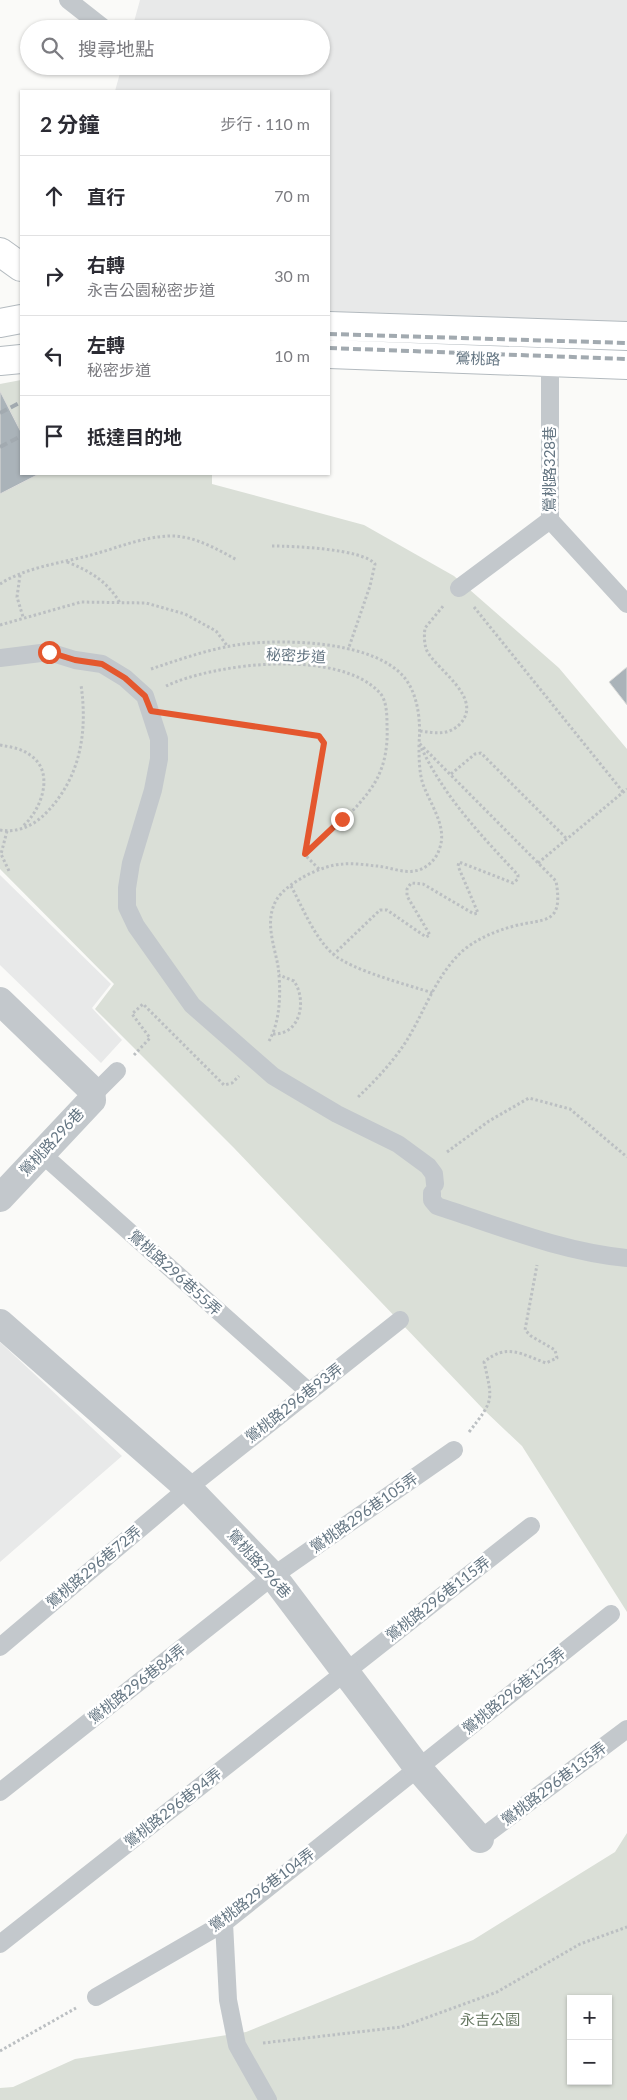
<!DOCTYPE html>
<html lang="zh-TW">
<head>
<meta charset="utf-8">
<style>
  body { margin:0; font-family:Lato,"Noto Sans TC",sans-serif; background:#f2f2f3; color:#2b2b33 }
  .controls { position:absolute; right:15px; bottom:15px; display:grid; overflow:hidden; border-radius:0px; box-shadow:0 1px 4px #0004 }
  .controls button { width:45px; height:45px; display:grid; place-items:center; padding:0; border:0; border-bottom:1px solid #e1e1e2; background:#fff; color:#2b2b33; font:25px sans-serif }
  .stop { position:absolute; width:15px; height:15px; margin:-11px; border:4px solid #e4572e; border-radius:50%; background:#fff }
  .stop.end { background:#e4572e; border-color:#fff; box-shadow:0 1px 5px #0008 }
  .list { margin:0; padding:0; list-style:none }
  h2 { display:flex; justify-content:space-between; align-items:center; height:65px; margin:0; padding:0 20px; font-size:21px }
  h2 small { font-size:16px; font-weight:400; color:#7c7c81 }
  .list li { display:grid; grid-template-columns:32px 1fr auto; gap:15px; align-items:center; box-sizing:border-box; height:80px; padding:0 20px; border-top:1px solid #e1e1e2 }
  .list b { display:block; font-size:19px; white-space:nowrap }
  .list p { margin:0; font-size:16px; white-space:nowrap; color:#7c7c81 }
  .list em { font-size:16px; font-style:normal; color:#7c7c81 }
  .icon { flex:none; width:28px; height:28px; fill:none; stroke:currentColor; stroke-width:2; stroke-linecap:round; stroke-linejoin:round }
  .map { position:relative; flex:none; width:627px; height:2100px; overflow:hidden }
  .search { position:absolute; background:#fff; box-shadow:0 1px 4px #0004; left:20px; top:20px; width:310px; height:55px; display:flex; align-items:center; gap:12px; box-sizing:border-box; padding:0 18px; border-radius:28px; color:#7c7c81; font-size:19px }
  .panel { position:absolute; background:#fff; box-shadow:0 1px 4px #0004; left:20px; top:90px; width:310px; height:385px; border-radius:0px }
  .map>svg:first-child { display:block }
  .built { fill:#e8e9e9 }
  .green { fill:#dadfd7; fill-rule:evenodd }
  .building { fill:#aab3b9; stroke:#dcdcda }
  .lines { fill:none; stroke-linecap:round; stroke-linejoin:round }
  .secondary-casing { stroke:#b3babf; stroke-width:30 }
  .path { stroke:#bbbfc2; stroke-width:3; stroke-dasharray:2.5 2.5; stroke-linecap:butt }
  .lane { stroke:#c3c8cc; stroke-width:18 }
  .street { stroke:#c3c8cc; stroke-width:28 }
  .secondary { stroke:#fff; stroke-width:28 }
  .rail { stroke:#a2aab0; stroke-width:4; stroke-dasharray:8 4; stroke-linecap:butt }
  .route { stroke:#e4572e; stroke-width:6 }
  .labels { text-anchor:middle; stroke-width:5; stroke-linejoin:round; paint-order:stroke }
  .street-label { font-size:15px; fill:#657683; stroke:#fff }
  .park-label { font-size:15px; fill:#687a64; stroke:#fff }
</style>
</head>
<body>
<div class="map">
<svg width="627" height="2100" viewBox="0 0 627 2100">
  <rect width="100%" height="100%" fill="#fafaf8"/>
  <path class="built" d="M140,0h487v323l-298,-9v-223h-214l7,-25h199v-37h-189z
    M0,875l111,109 -19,24 30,32 -21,23 -101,-98z
    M0,1342l122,114 -122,106z"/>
  <path class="green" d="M21,380v94h191v10l152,41 90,51 105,92 68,81v863l-105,-166 -37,-35 -251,-263 -139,-139 19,-25 -114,-115v-485z
    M627,1833v267h-627v-12l13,-1 62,-28 171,-27 227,-92 142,-88zM571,1999h37v82h-37z"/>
  <path class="building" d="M0,391l21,41v42h18l-39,20z
    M627,667v38l-18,-23z"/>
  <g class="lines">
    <g class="secondary-casing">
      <path id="secondary" d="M0,252l21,15
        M0,323l21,-4
        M329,326l298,10
        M329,354l298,11
        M0,361l21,-2"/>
    </g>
    <path class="path" d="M272,546c21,0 91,3 103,18l-5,22 -22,64
      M67,562c23,9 40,19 53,41
      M20,575l-3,22 6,20
      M0,584c26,-17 62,-21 91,-29 26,-7 51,-18 78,-19 24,-1 48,13 68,24
      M474,607l149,185
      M0,625l81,-23 65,1 39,11 31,17 12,16
      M151,669c30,-10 61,-21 92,-25 44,-5 130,-3 161,33 14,17 17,44 15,66l137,138c8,45 -12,37 -42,45 -18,5 -33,11 -48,22 -29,24 -40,61 -59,92 -14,22 -31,40 -50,58
      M166,686c49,-23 173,-38 214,7 7,8 7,23 7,33 1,20 -2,40 -13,58 -17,27 -46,49 -69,71l15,15
      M176,715l143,21 4,2 1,5 -19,112
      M420,731c15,2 28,5 40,-7 24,-26 -23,-54 -33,-73 -3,-7 -3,-16 -2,-23l19,-23
      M0,745c10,2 21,3 30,10 26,17 11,56 -8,72
      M451,774l24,-20 6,-1 85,85
      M0,830c17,3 33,-4 45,-16 35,-35 43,-81 36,-129
      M7,831l-6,23 8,17
      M538,863l89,-74
      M291,886c12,22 23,51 42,68 18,16 75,31 100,39
      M333,955l47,-45h7l39,27 4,-2 -23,-39v-7l4,-6 12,1 51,30 4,-1 -20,-47 1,-4 54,21 5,-4v-4c-38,-41 -74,-78 -98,-130
      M273,1034c28,1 34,-34 21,-53l-15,-6
      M269,1041c12,-21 12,-52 9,-75 -4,-22 -14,-46 -1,-67 11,-17 45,-34 66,-35 11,-1 23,1 34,2 12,1 25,7 37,5 11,-1 22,-11 25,-21 10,-24 -11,-48 -17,-69 -3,-12 -3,-25 -3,-38
      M134,1055l16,-17 -18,-24 11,-10 81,81 8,-2 7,-7
      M447,1152l42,-31 40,-23 41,11 57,48
      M469,1432c25,-32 24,-31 15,-70 23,-19 37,-8 62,1l11,-5 -2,-8 -24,-14 -6,-6 12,-65
      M263,2043l138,-16 96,-35 83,-48 47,-17
      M0,2051l76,-43"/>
    <path class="lane" d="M68,0l37,29
      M550,333v187l77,84
      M459,588l91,-68
      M0,658l49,-6 26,8 27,4 23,14 20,18 14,43v20l-6,31 -22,73 -4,25v19l9,19 56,79 81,71 64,38 61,30 30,22 6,8 1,10
      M93,1095l24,-24
      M42,1154l266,237
      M432,1193v7l5,6c62,20 125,46 190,52
      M0,1647l188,-159 212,-168
      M0,1792l273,-216 181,-126
      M480,1839l147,-110
      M224,1923l4,77 9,45 31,55
      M0,1944l531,-418
      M96,1997l128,-74 387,-309"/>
    <path class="street" d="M0,1001l91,88 1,11 -92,98
      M0,1323l188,165 85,88 145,192 62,71"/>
    <use href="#secondary" class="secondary"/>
    <path class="rail" d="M329,334l298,9
      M329,348l298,11
      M0,413l21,-11
      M0,447l21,-11"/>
  </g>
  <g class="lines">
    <path class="route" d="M49,652l26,8 27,4 23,14 20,18 6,15 168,25 5,7 -19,111 37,-35"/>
  </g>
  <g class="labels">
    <g class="street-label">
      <text transform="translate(478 359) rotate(2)" y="5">鶯桃路</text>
      <text transform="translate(550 469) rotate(-90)" y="5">鶯桃路328巷</text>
      <text transform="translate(296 656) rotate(3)" y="5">秘密步道</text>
      <text transform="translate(52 1142) rotate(-47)" y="5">鶯桃路296巷</text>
      <text transform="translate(175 1273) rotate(42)" y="5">鶯桃路296巷55弄</text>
      <text transform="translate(294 1403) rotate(-38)" y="5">鶯桃路296巷93弄</text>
      <text transform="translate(364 1513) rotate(-35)" y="5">鶯桃路296巷105弄</text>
      <text transform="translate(259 1564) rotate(48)" y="5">鶯桃路296巷</text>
      <text transform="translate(94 1567) rotate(-40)" y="5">鶯桃路296巷72弄</text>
      <text transform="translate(438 1599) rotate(-38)" y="5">鶯桃路296巷115弄</text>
      <text transform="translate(137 1684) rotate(-38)" y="5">鶯桃路296巷84弄</text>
      <text transform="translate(514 1691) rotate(-39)" y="5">鶯桃路296巷125弄</text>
      <text transform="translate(554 1784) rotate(-37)" y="5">鶯桃路296巷135弄</text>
      <text transform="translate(173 1808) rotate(-38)" y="5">鶯桃路296巷94弄</text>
      <text transform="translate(262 1890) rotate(-37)" y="5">鶯桃路296巷104弄</text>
    </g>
    <g class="park-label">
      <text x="490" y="2025">永吉公園</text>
    </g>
  </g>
</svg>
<div class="controls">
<button>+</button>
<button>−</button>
</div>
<div class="stop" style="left:49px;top:652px"></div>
<div class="stop end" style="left:342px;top:819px"></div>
<div class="search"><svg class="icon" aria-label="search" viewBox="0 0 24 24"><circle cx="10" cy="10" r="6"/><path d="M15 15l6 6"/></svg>搜尋地點</div>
<section class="panel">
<h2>2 分鐘<small>步行 · 110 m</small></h2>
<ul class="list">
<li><svg class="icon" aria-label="ahead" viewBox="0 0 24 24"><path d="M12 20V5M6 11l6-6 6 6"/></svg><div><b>直行</b></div><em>70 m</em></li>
<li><svg class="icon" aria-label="right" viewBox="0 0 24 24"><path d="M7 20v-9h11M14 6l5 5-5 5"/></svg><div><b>右轉</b><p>永吉公園秘密步道</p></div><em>30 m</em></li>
<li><svg class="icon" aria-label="left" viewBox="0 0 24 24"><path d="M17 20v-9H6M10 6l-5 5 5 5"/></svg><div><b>左轉</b><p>秘密步道</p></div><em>10 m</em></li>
<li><svg class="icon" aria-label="arrive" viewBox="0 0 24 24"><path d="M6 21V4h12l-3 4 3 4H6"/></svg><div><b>抵達目的地</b></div></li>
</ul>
</section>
</div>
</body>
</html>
